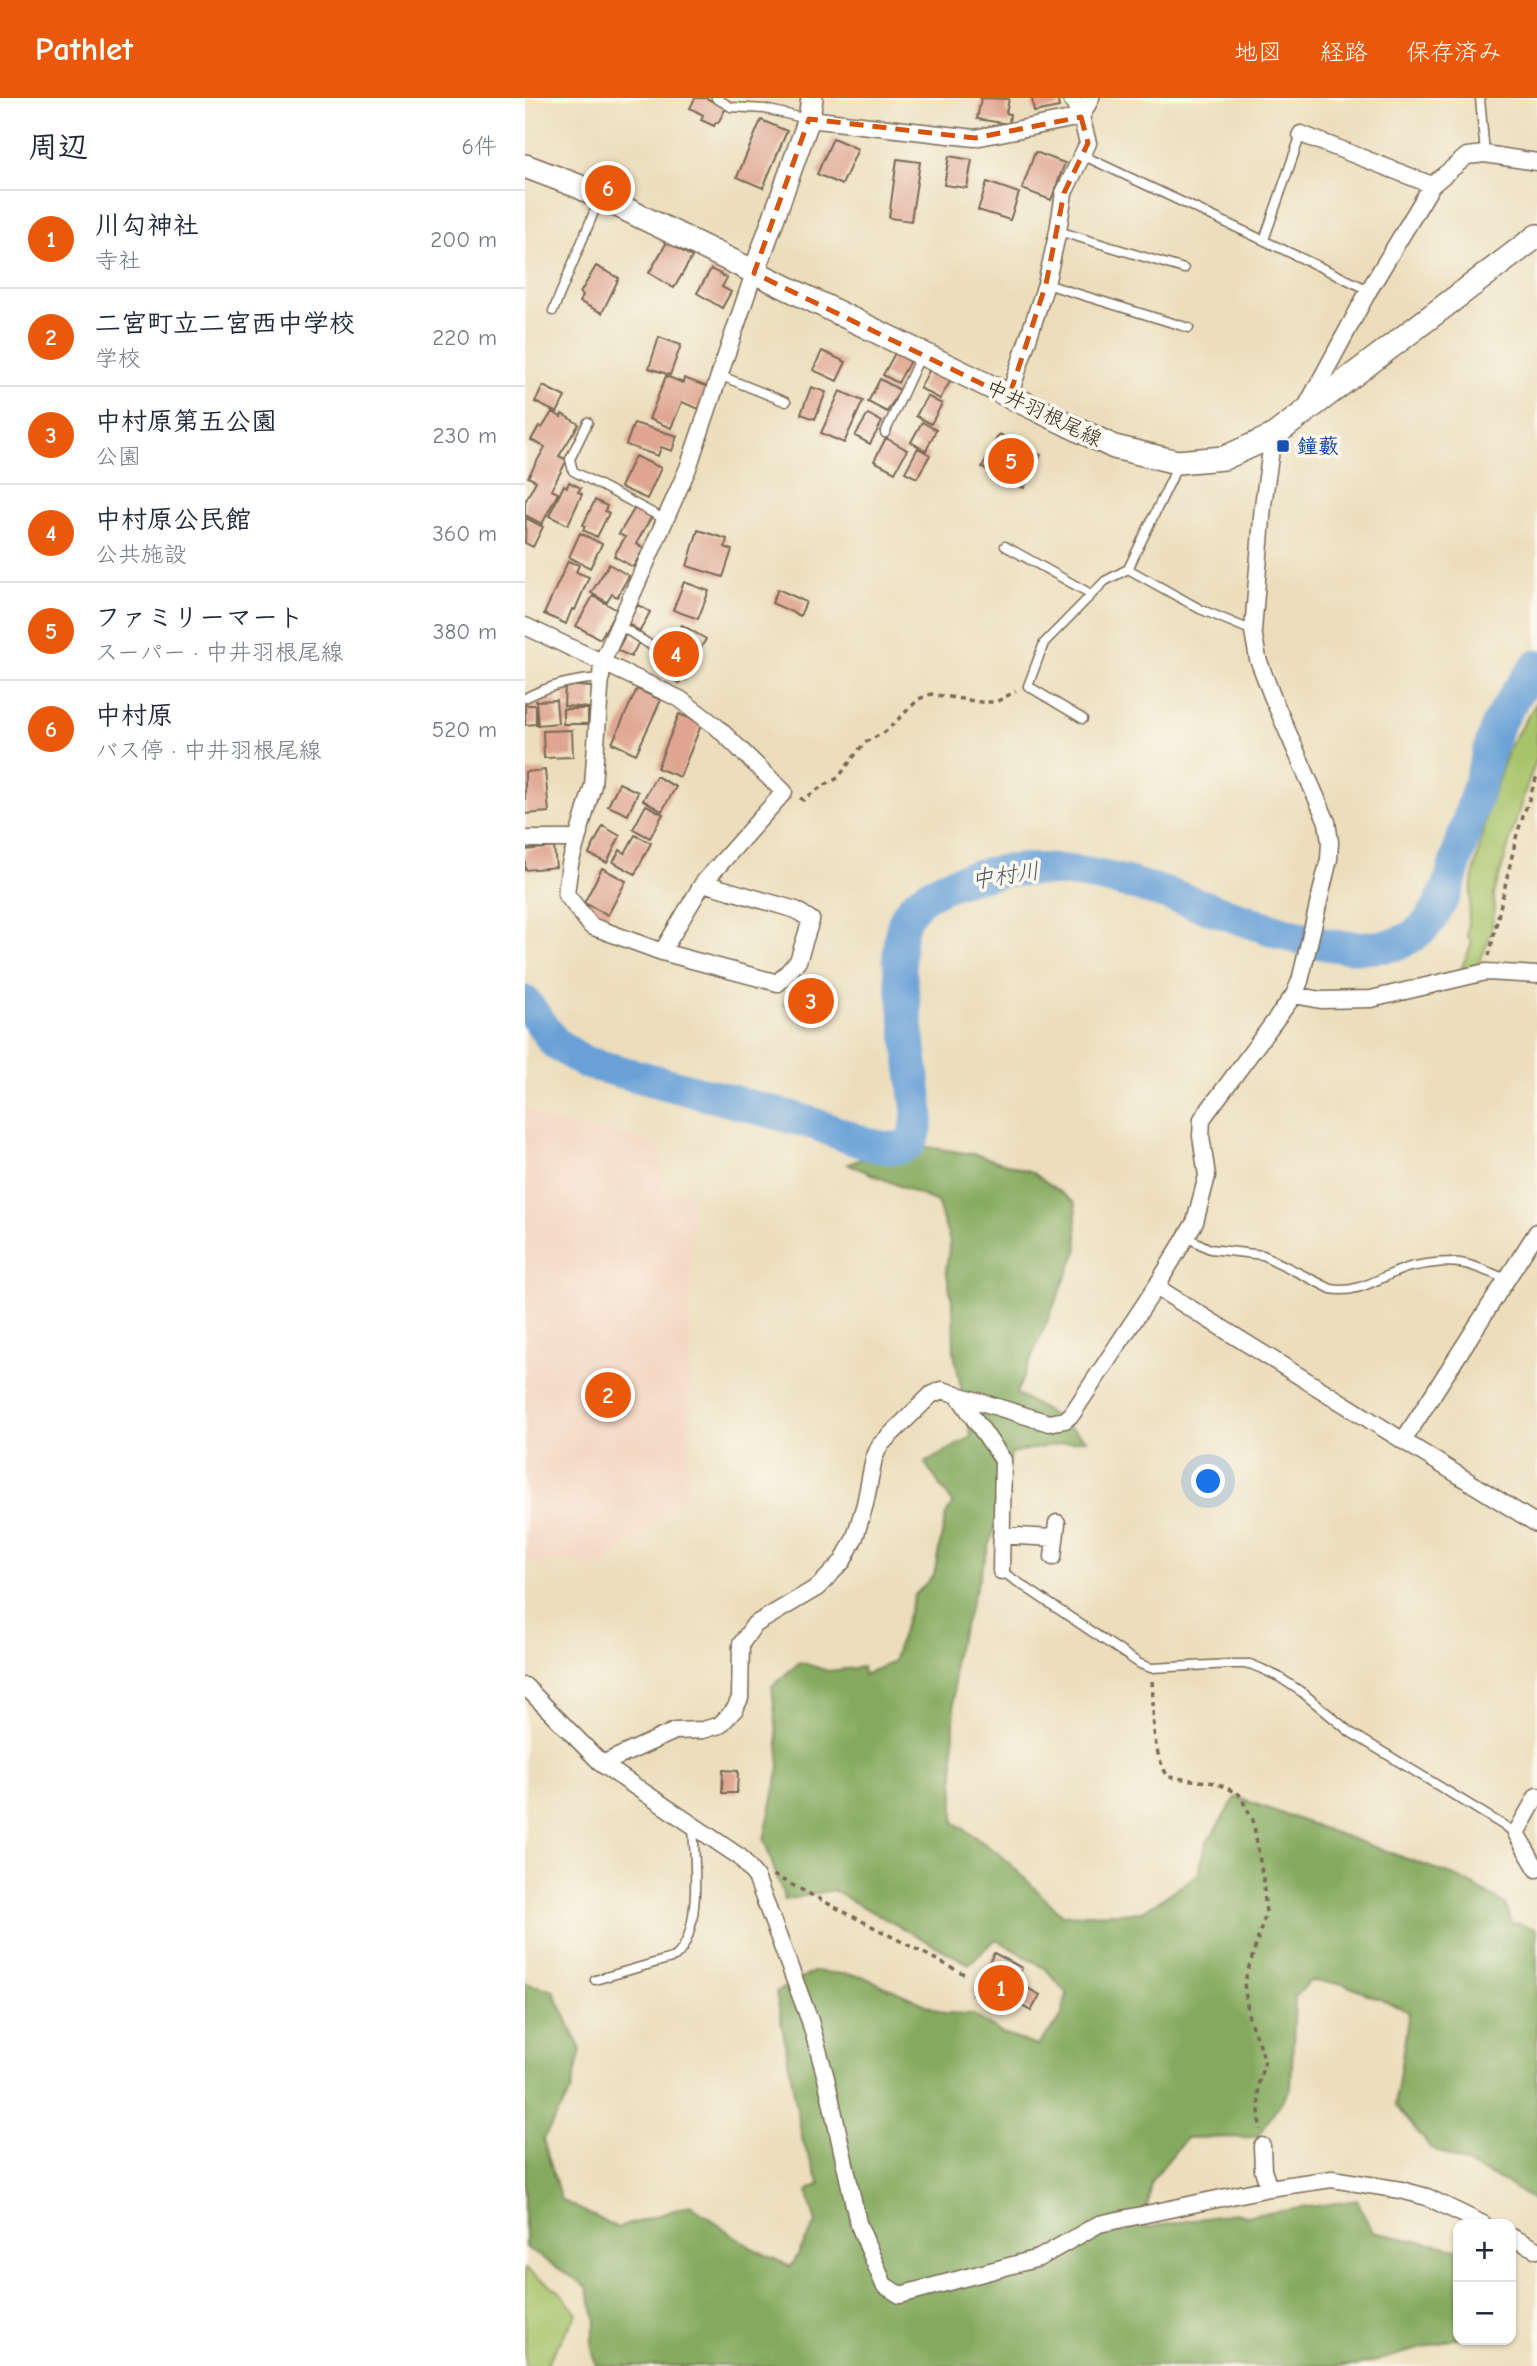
<!DOCTYPE html>
<html lang="ja">
<head>
<meta charset="utf-8">
<style>
  body { margin:0; font-family:"Comic Neue","Klee One",sans-serif; background:#f6f6f7; color:#1f2937 }
  .controls { position:absolute; right:21px; bottom:21px; display:grid; overflow:hidden; border-radius:14px; box-shadow:0 2px 5px #0004 }
  .controls button { width:63px; height:63px; display:grid; place-items:center; padding:0; border:0; border-bottom:2px solid #e0e1e3; background:#fff; color:#1f2937; font:35px sans-serif }
  .you { position:absolute; left:684px; top:1384px; width:24px; height:24px; margin:-18px; border:5px solid #fff; border-radius:50%; background:#1a73e8; box-shadow:0 0 0 10px #1a73e833 }
  .badge { display:grid; place-items:center; width:46px; height:46px; border-radius:50%; background:#ea580c; color:#fff; font-size:23px; font-weight:700 }
  .pin { position:absolute; translate:-50% -50%; border:4px solid #fff; box-shadow:0 2px 7px #0006 }
  .list { margin:0; padding:0; list-style:none }
  h2 { display:flex; justify-content:space-between; align-items:center; height:91px; margin:0; padding:0 28px; font-size:30px }
  h2 small { font-size:23px; font-weight:400; color:#747a83 }
  .list li { display:grid; grid-template-columns:46px 1fr auto; gap:21px; align-items:center; box-sizing:border-box; height:98px; padding:0 28px; border-top:2px solid #e0e1e3 }
  .list b { display:block; font-size:26px; white-space:nowrap }
  .list p { margin:0; font-size:23px; white-space:nowrap; color:#747a83 }
  .list em { font-size:23px; font-style:normal; color:#747a83 }
  .map { position:relative; flex:none; width:1012px; height:2268px; overflow:hidden }
  header { display:flex; align-items:center; gap:42px; box-sizing:border-box; height:98px; padding:0 35px; background:#ea580c; color:#fff }
  header strong { font-size:33px }
  nav { display:flex; gap:38px; margin-inline-start:auto; font-size:24px }
  main { display:flex }
  aside { flex:1; background:#fff }
  .map>svg:first-child { display:block }
  .built { fill:#f3d4bf }
  .green { fill:#a7c46b; stroke:#717744; stroke-width:2 }
  .forest { fill:#85aa5f; stroke:#606a3e; stroke-width:2 }
  .lines { fill:none; stroke-linecap:round; stroke-linejoin:round }
  .river { stroke:#69a1d7; stroke-width:33 }
  .building { fill:#dfa590 }
  .service-casing { stroke:#796955; stroke-width:11 }
  .minor-casing { stroke:#796955; stroke-width:19 }
  .tertiary-casing { stroke:#796955; stroke-width:24 }
  .secondary-casing { stroke:#796955; stroke-width:26 }
  .path { stroke:#796955; stroke-width:3.5; stroke-dasharray:5 5; stroke-linecap:butt }
  .service { stroke:#fff; stroke-width:8 }
  .minor { stroke:#fff; stroke-width:16 }
  .tertiary { stroke:#fff; stroke-width:21 }
  .secondary { stroke:#fff; stroke-width:23 }
  .marked { fill:none; stroke:#d7540e; stroke-width:5; stroke-dasharray:14 9; stroke-linejoin:round }
  .transit-dot { fill:#1a4fb4; stroke:#fbf7ec; stroke-width:2.5 }
  .labels { text-anchor:middle; stroke-width:7; stroke-linejoin:round; paint-order:stroke }
  .street-label { font-size:21px; fill:#3b2a1e; stroke:#fbf7ec }
  .transit-label { font-size:21px; font-weight:bold; fill:#164399; stroke:#fbf7ec; text-anchor:start }
  .water-label { font-size:23px; font-style:italic; fill:#4d5a68; stroke:#fbf7ec }
</style>
</head>
<body>
<header>
<strong>Pathlet</strong>
<nav><a>地図</a><a>経路</a><a>保存済み</a></nav>
</header>
<main>
<aside>
<h2>周辺<small>6件</small></h2>
<ul class="list">
<li><span class="badge">1</span><div><b>川勾神社</b><p>寺社</p></div><em>200 m</em></li>
<li><span class="badge">2</span><div><b>二宮町立二宮西中学校</b><p>学校</p></div><em>220 m</em></li>
<li><span class="badge">3</span><div><b>中村原第五公園</b><p>公園</p></div><em>230 m</em></li>
<li><span class="badge">4</span><div><b>中村原公民館</b><p>公共施設</p></div><em>360 m</em></li>
<li><span class="badge">5</span><div><b>ファミリーマート</b><p>スーパー · 中井羽根尾線</p></div><em>380 m</em></li>
<li><span class="badge">6</span><div><b>中村原</b><p>バス停 · 中井羽根尾線</p></div><em>520 m</em></li>
</ul>
</aside>
<div class="map">
<svg width="1012" height="2268" viewBox="0 0 1012 2268">
  <rect width="100%" height="100%" fill="#fbf7ec"/>
  <filter id="ink" filterUnits="userSpaceOnUse"><feTurbulence type="fractalNoise" baseFrequency=".0143" numOctaves="2"/><feDisplacementMap in="SourceGraphic" scale="14" xChannelSelector="R" yChannelSelector="G"/><feConvolveMatrix kernelMatrix="1 2 1 2 8 2 1 2 1" color-interpolation-filters="sRGB"/></filter>
  <filter id="wash" filterUnits="userSpaceOnUse"><feTurbulence type="fractalNoise" baseFrequency=".00686" numOctaves="4" result="noise"/><feDisplacementMap in="SourceGraphic" scale="28" xChannelSelector="R" yChannelSelector="G"/><feGaussianBlur stdDeviation="1.57" result="paint"/><feColorMatrix in="noise" values="0 0 0 0 0 0 0 0 0 0 0 0 0 0 0 0 0 1.4 0 .05"/><feComposite in="paint" operator="in"/></filter>
  <g filter="url(#wash)">
    <rect width="100%" height="100%" fill="#ecdebc"/>
    <path class="built" d="M0,1009l32,17 64,10 40,11 1,46 25,1 5,9 -4,292 -84,71 -17,4 -11,-8 -42,4 -9,-1z"/>
    <path class="green" d="M1012,604v56l-14,39 -29,97c1,25 -5,57 -21,76h-12l11,-27 -5,-8 5,-52 15,-71 23,-67z
      M280,884l34,16 -17,18 -18,2 -20,-14z
      M0,2171l34,22 18,23 -32,52h-20z"/>
    <path class="forest" d="M403,1049l50,8 54,17 43,31 3,46 -62,145 29,16 41,29 -75,14 -14,68 -43,137v164l48,34 60,59 79,-3 57,-37 8,-31 30,-47 224,81 45,26 7,18 25,7v274l-34,-22 -72,-33 -36,-43 14,-94 -66,-27 -33,-3 -15,16 -4,91 -34,49 -71,1 -35,43 -7,47 91,-15 11,3 111,-16 15,32 86,17v89l-100,28h-762l-5,-23 5,-22 -9,-34 -62,-40v-264l28,7 28,60 -10,42 -28,47 18,61 57,28 72,-23 62,43 39,19 25,-44 -9,-32 13,-7 -17,-41 -27,-151 39,-21 47,5 82,37 28,1 31,20 34,12 24,-28 6,-24 -21,-25 -50,-30 -27,25 -137,-74 -47,10 -21,-60 16,-75 -8,-79 28,-24 28,9 34,-4 1,8 30,-13 21,-66 20,-21 12,-61 7,-10 -28,-41 46,-26 -17,-84 -1,-47 -7,-37 4,-27 -13,-40 -89,-38 29,-11z"/>
    <g class="lines">
      <path class="river" d="M0,904l30,41 29,19c75,20 150,39 224,60 25,7 68,31 93,25 15,-3 16,-22 17,-35l-19,-151c-1,-42 9,-60 49,-76 104,-41 214,8 314,41 38,13 72,24 113,21 7,-1 15,-1 21,-3 30,-10 39,-30 52,-56l49,-163 20,-33 20,-26"/>
    </g>
    <g id="blocks">
      <path class="building" d="M170,0h11l20,10 -8,15 -2,-1 -2,4 -13,-6 2,-5 -13,-7z
        M456,0l28,1 -3,14 4,1 -1,10 -32,-5z
        M507,0h25l2,9 -25,5z
        M236,22l26,11 -24,57 -26,-11z
        M308,40l25,11 -16,36 -25,-11z
        M510,54l30,11 -14,37 -29,-11z
        M424,58l23,4 -5,28 -23,-3z
        M372,61l23,3 -9,59 -22,-3z
        M462,84l32,11 -9,27 -32,-10z
        M142,144l25,15 -18,31 -25,-15z
        M71,168l23,12 -17,35 -22,-11 3,-7 -3,-2z
        M186,171l16,9 -5,9 9,5 -9,16 -25,-15z
        M134,239l22,8 -11,30 -21,-7z
        M297,253l24,11 -9,19 -24,-11z
        M370,255l15,8 -12,22 -15,-8z
        M406,269l21,11 -12,21 -20,-11z
        M141,278l17,7 1,-5 24,9 -9,22 -17,-7 -11,26 -22,-9z
        M355,281l20,11 -13,22 -19,-10z
        M18,288l22,11 -8,16 -22,-11z
        M286,289l15,5 -11,27 -14,-5z
        M315,293l23,10 -19,42 -23,-10z
        M402,298l15,8 -11,20 -15,-8z
        M27,314l9,5 1,-3 17,10 -20,32 8,4 -16,30 7,3 -16,31 -17,-9v-13l11,-21 -8,-4 17,-30 -14,-7 8,-14 3,2z
        M343,316l14,8 -12,22 -15,-8z
        M397,324l14,8 -10,21 -15,-9z
        M109,325l43,13 -5,15 -11,-4 -3,9 -32,-11z
        M474,336l42,21 -17,33 -42,-21z
        M361,340l21,12 -12,22 -21,-11z
        M393,350l12,7 -13,23 -12,-6z
        M110,358l26,12 -14,31 -27,-12z
        M44,384l12,6 -3,4 4,2 -14,31 -19,-9 15,-31 3,2z
        M70,402l12,6 -2,5 4,2 -12,24 -14,-7 2,-4 -2,-1z
        M111,408l16,10 -16,28 8,4 -11,19 -19,-11 11,-19 -6,-3z
        M1,420l17,9 -10,20 -8,-4z
        M173,432l29,9 -2,8 7,3 -9,27 -36,-11z
        M55,435l22,11 -12,24 -21,-11z
        M43,463l11,4 -3,7 13,5 -14,33 -3,-1 -6,15 -22,-10z
        M84,466l20,12 -12,21 -5,-3 -5,8 -16,-9z
        M159,484l25,9 -11,28 -25,-9z
        M253,491l28,13 -6,14 -28,-13z
        M68,498l24,14 -17,29 -24,-13z
        M113,507l12,7 -10,19 -13,-8z
        M157,527l24,14 -15,25 4,2 -9,14 -4,-2 -3,5 -22,-13 4,-7 -8,-5 8,-13 8,5z
        M101,536l13,8 -8,15 -14,-7z
        M40,587l27,2 -1,21 -27,-2z
        M112,591l24,11 -25,54 -24,-11z
        M31,602l2,23 -20,2 -2,-24z
        M0,607h11v19l-11,1z
        M38,611h25v15h-25z
        M154,616l23,9 -22,54 -23,-9z
        M47,632l1,27 -29,1 -1,-27z
        M20,672l4,42 -24,2v-42z
        M131,678l20,11 -14,24 -19,-11z
        M94,685l19,9 -10,23 -20,-9z
        M121,707l17,9 -13,24 -17,-9z
        M78,728l17,10 -13,27 -18,-9z
        M110,737l16,8 -16,31 -22,-12 7,-12 5,3z
        M29,749l2,20 -31,3v-20z
        M77,770l24,13 -18,34 -24,-12z
        M198,1672l15,1 -1,22h-15z
        M469,1855l28,15 -7,13 25,14 -9,16 -24,-14 -7,13 -28,-16z"/>
    </g>
  </g>
  <g filter="url(#ink)">
    <use href="#blocks" fill-opacity="0" stroke="#796955" stroke-width="2"/>
    <g class="lines">
      <g class="service-casing">
        <path id="service" d="M191,0l15,9 34,2 42,10
          M955,0l5,56
          M557,57l287,135
          M533,133l126,38
          M739,142l37,-106
          M521,186l143,44
          M28,213l46,-111
          M194,277l67,27
          M63,324l-18,37 3,12 93,49
          M360,335l35,-76
          M480,448l86,48
          M603,471l72,40 53,22
          M94,527l39,25
          M0,600c25,-13 48,-18 76,-20
          M558,621l-55,-33 16,-43 61,-62 23,-12 44,-91 5,-15
          M661,1139l24,12 53,6 68,34c29,6 52,-15 79,-22 14,-3 36,-6 50,-4 15,2 32,11 47,16
          M476,1473l139,93 11,4 81,-4h18l12,5 17,8 24,16 47,39 166,101
          M70,1882l80,-23c27,-22 20,-98 18,-130"/>
      </g>
      <g class="minor-casing">
        <path id="minor" d="M284,21l166,19 106,-21 10,-19
          M776,36l131,51
          M484,299l37,-113 12,-53 6,-38 24,-50 -7,-26 -10,-19
          M781,309l63,-117 63,-105 35,-29 18,-2 52,8
          M0,528l155,73 37,28 67,65 -81,91 -41,69
          M0,741h52
          M178,785l93,27 15,10 -13,41 -20,22 -116,-31 -71,-26 -25,-32 4,-30 23,-79 9,-122 86,-195 66,-195
          M769,897l27,5 50,-1 115,-27 51,3
          M631,1189l381,237
          M432,1296l46,66 -2,111
          M878,1343l134,-209
          M476,1437l53,3
          M528,1459l4,-34
          M0,1588l77,78 138,93 16,20 54,144 16,57 32,145 26,62 16,10 139,-37 60,-34 170,-36 63,-9 69,11 26,7 56,27
          M77,1666l73,-33 28,-1 17,-5 15,-16 5,-11 1,-54 13,-19 64,-38 25,-26 12,-24 10,-33 9,-46 6,-13 51,-50 11,-5 107,33 16,-3 7,-6 84,-127 39,-65 12,-46 -6,-40 1,-17 92,-124 6,-14 29,-122 1,-17 -3,-20 -55,-126 -14,-37 -5,-28 10,-126 10,-69
          M1012,1698l-21,37 21,36
          M737,2048l1,24 6,18
          M986,2139l26,13"/>
      </g>
      <g class="tertiary-casing">
        <path id="tertiary" d="M229,175l55,-154 3,-21"/>
      </g>
      <g class="secondary-casing">
        <path id="secondary" d="M0,68l53,20 536,261 63,15 47,-4 49,-22 264,-200"/>
      </g>
      <path class="path" d="M275,700l3,2 18,-13 17,-9 26,-35 21,-11 34,-33 12,-5 49,8h16l20,-11
        M964,858l28,-122 20,-58
        M627,1583c3,36 -3,63 16,96l48,6 23,11 14,26 10,59 3,34 -22,70 5,36 16,41 -7,26 2,44
        M248,1777l191,99"/>
      <use href="#service" class="service"/>
      <use href="#minor" class="minor"/>
      <use href="#tertiary" class="tertiary"/>
      <use href="#secondary" class="secondary"/>
    </g>
  </g>
  <path class="marked" d="M556,19l7,26 -24,50 -18,91 -37,113 -255,-124 55,-154 166,19z"/>
  <rect class="transit-dot" x="751" y="341" width="14" height="14" rx="3.5"/>
  <g class="labels">
    <g class="street-label">
      <text transform="translate(519 315) rotate(26)" y="7">中井羽根尾線</text>
    </g>
    <g class="transit-label">
      <text x="772" y="355">鐘藪</text>
    </g>
    <g class="water-label">
      <text transform="translate(480 777) rotate(-8)" y="8">中村川</text>
    </g>
  </g>
</svg>
<div class="controls">
<button>+</button>
<button>−</button>
</div>
<div class="you"></div>
<div class="pin badge" style="left:476px;top:1890px">1</div>
<div class="pin badge" style="left:83px;top:1297px">2</div>
<div class="pin badge" style="left:286px;top:903px">3</div>
<div class="pin badge" style="left:151px;top:556px">4</div>
<div class="pin badge" style="left:486px;top:363px">5</div>
<div class="pin badge" style="left:83px;top:90px">6</div>
</div>
</main>
</body>
</html>
